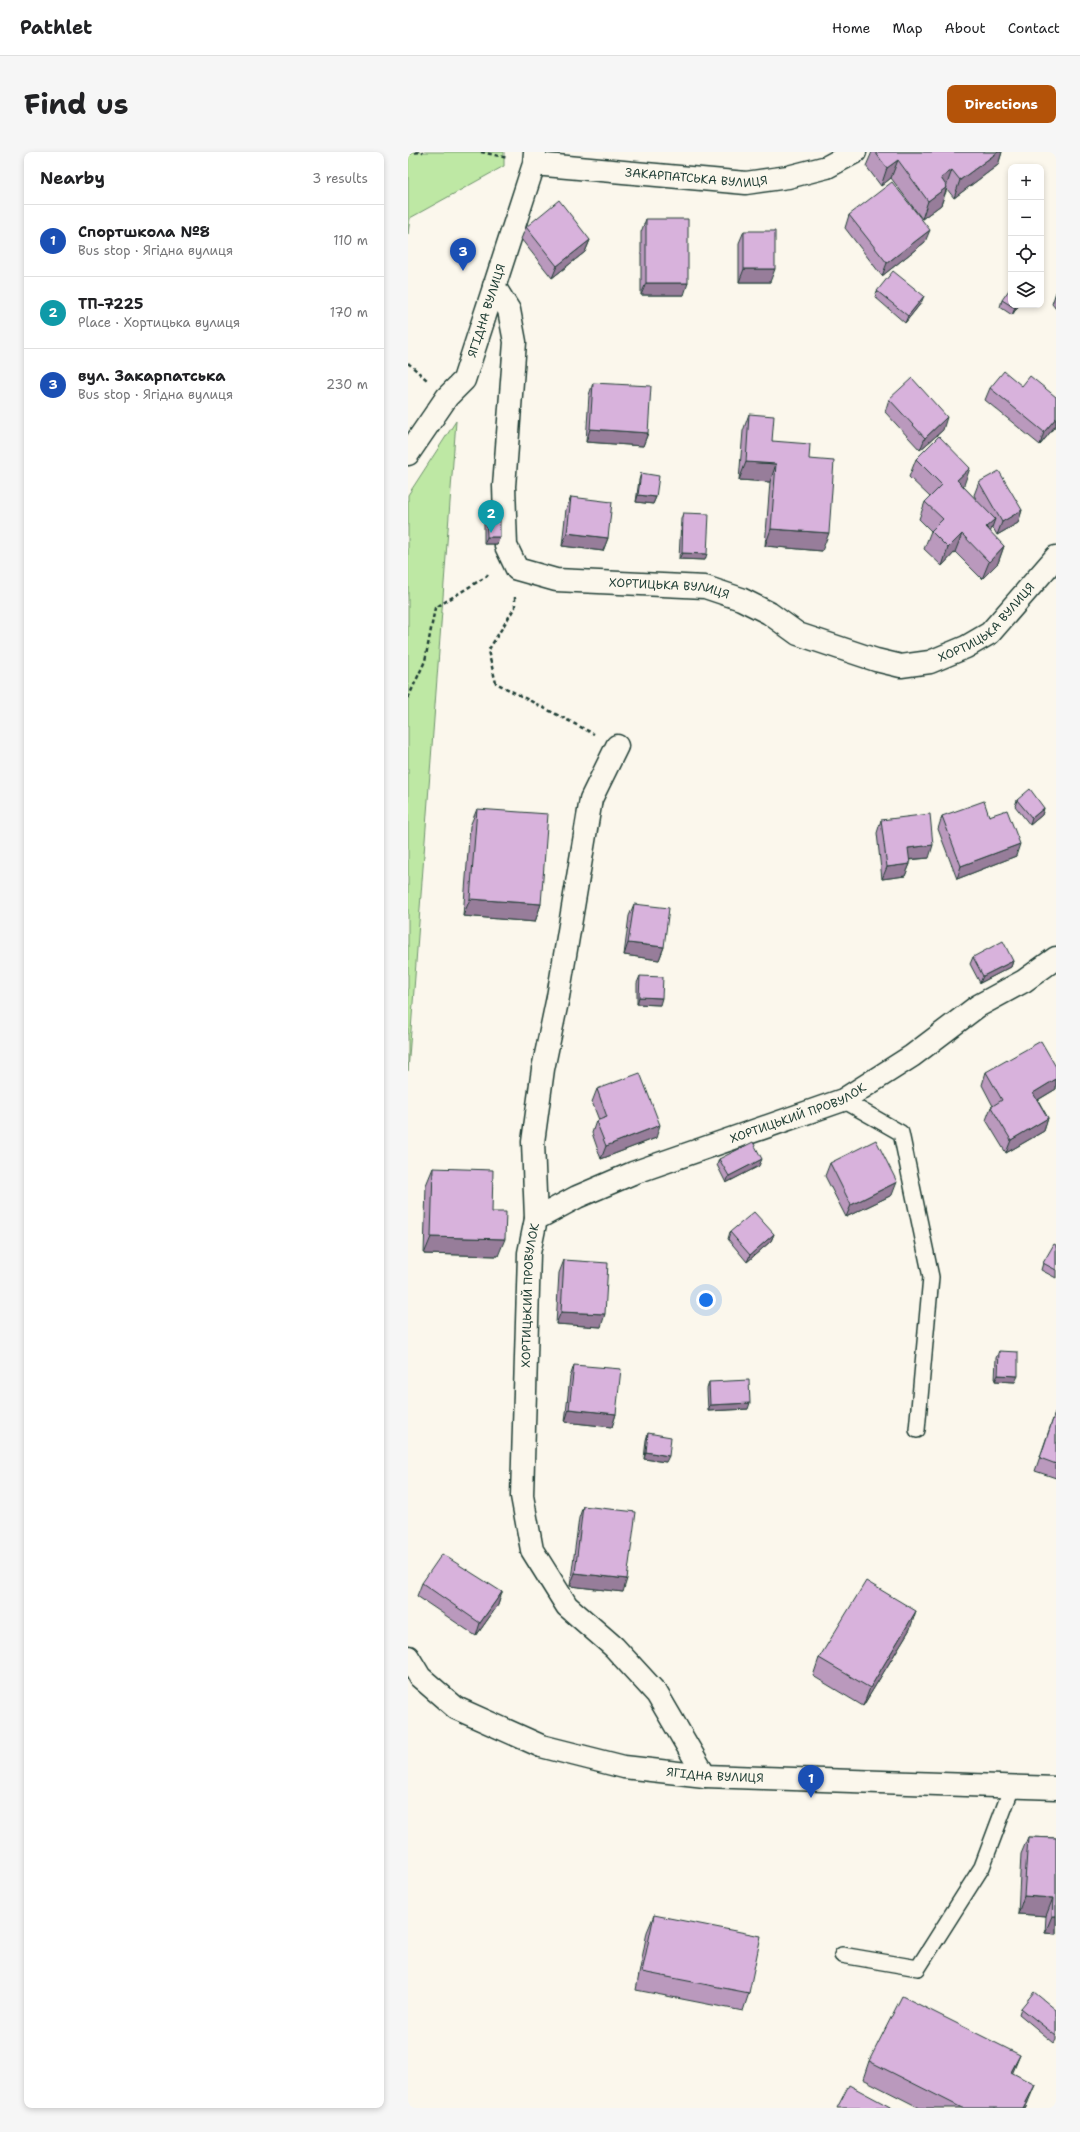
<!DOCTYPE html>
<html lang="en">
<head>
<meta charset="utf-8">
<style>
  body { margin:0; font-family:"Shantell Sans",sans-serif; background:#f6f6f6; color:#202124 }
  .controls { position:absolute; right:12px; top:12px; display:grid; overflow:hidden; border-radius:8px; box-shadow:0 2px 6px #0003 }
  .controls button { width:36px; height:36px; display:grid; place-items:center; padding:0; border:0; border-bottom:1px solid #e0e0e0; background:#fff; color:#202124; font:20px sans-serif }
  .you { position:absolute; left:298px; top:1148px; width:14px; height:14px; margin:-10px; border:3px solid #fff; border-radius:50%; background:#1a73e8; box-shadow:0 0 0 6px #1a73e833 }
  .badge { display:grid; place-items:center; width:26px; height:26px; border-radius:50%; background:#b45309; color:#fff; font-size:13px; font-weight:700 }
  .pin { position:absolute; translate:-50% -33px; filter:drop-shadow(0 1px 2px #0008) }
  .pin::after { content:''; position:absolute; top:21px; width:14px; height:12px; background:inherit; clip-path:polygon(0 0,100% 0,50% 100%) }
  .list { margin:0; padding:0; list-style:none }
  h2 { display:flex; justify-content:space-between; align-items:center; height:52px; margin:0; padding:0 16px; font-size:17px }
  h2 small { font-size:13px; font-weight:400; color:#757577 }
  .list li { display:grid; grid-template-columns:26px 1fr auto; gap:12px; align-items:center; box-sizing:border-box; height:72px; padding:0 16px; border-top:1px solid #e0e0e0 }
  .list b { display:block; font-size:15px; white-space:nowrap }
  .list p { margin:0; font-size:13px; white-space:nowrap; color:#757577 }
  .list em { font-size:13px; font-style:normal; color:#757577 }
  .icon { flex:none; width:22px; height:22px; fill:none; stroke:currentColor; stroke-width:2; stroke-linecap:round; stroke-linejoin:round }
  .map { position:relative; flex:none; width:648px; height:1956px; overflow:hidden; border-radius:8px }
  header { display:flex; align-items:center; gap:24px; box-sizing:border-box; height:56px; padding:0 20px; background:#fff; border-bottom:1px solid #e0e0e0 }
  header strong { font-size:19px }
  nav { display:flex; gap:22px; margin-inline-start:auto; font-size:14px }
  .intro { display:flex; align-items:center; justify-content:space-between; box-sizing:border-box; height:96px; padding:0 24px }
  h1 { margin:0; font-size:28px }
  .button { padding:10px 18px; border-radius:8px; background:#b45309; color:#fff; font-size:14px; font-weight:700 }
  main { display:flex; gap:24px; padding:0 24px }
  aside { flex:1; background:#fff; border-radius:8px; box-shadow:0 2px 6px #0003 }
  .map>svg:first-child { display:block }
  .green { fill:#bee8a4; stroke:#6e926c }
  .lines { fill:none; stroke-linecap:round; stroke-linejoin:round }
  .lane-casing { stroke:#1f3d34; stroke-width:18 }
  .street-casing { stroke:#1f3d34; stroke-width:25 }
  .path { stroke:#1f3d34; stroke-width:2.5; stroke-dasharray:4 3; stroke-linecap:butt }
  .lane { stroke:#fbf7ec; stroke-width:15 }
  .street { stroke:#fbf7ec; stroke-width:22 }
  .wall { fill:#ba99bd; stroke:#1f3d34 }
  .shaded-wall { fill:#977d9a; stroke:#1f3d34 }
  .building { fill:#d8b2dc; stroke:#1f3d34 }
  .labels { text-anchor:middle; stroke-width:4; stroke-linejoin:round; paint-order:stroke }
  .street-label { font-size:12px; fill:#1f3d34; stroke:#fbf7ec }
</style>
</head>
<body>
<header>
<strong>Pathlet</strong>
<nav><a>Home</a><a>Map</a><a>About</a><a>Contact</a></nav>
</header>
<div class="intro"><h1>Find us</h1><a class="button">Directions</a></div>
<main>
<aside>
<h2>Nearby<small>3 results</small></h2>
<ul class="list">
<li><span class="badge" style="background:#1a4fb4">1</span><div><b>Спортшкола №8</b><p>Bus stop · Ягідна вулиця</p></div><em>110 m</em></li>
<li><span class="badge" style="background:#0f9aa8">2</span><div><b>ТП-7225</b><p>Place · Хортицька вулиця</p></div><em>170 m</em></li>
<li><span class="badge" style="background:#1a4fb4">3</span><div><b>вул. Закарпатська</b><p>Bus stop · Ягідна вулиця</p></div><em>230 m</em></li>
</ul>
</aside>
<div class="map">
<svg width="648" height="1956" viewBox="0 0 648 1956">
  <rect width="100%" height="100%" fill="#fbf7ec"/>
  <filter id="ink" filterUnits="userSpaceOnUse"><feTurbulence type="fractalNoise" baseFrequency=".025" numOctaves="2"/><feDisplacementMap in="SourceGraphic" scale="8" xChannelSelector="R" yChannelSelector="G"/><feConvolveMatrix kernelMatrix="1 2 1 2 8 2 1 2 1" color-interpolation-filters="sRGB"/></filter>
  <g filter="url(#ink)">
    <path class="green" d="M0,0h96v14l-94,52 -2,16z
      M48,269l-48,650v-576z"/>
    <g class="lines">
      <g class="lane-casing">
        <path id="lane" d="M435,948l58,33 30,144 -14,153
          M434,1803l76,13 64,-101 30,-80"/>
      </g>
      <g class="street-casing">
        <g id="street">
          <path id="s1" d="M126,12l212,19 42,-6 39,-10 28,-15"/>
          <path id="s2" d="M86,134l15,24 6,32 -11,144 2,60 11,23 39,11 149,7 36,12 28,14 29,21 78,26 25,6 29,-4 36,-15 24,-14 66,-76"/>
          <path id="s3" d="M0,302l39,-57 17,-17 70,-216 1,-12"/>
          <path d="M128,1067l-3,-77 10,-73 15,-72 33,-198 26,-53"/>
          <path id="s4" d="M0,1505l12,20 36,31 85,38 83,21 81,9 351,12"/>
          <path id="s5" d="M297,1624l-48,-82 -43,-47 -47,-41 -35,-56 -10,-54 7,-243 7,-34 41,-22 56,-24 210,-73 69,-44 66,-50 46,-25 32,-23"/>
        </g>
      </g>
      <path class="path" d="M73,0l27,6
        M0,1l15,-1
        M0,211l19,17
        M107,445v10l-27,44 8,32 98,51
        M0,546l17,-37 10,-53 52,-32 2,-4"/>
      <use href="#lane" class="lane"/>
      <use href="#street" class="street"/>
    </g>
    <path class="wall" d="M464,0h130l-4,13 -44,33 -7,-9 -6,16 -19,14 -31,-41 -10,8 -15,-20z
      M441,63l76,27 -43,34 -37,-48z
      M238,67l38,76h-43v-63z
      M118,75l64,13 -5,12 -33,26 -31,-39z
      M336,79l26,51h-31v-39z
      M469,139l44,12 -16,20 -30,-26z
      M648,140v17l-4,-5z
      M594,148l17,5 -7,10 -12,-8z
      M185,231l55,50 -5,13 -57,-4 3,-47z
      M614,234l34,11v28l-16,20 -55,-45 5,-12z
      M481,247l54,31 -23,20 -35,-38z
      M341,262l23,27 37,18 13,92 -57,-5 5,-64 -31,-2 4,-49z
      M508,307l48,26 -1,1 14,15 -3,-6 5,-13 43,28 -4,13 -21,12 -5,-9 -2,6 14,14 -6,17 -16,16 -27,-27 -13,14 -18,-17 7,-18 -12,-12 6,-17 5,-5 -21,-20z
      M233,321l15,24 -3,7 -17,-2 3,-22z
      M163,345l37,41 -5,13 -41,-5 4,-37z
      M275,361l22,47 -26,-1 2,-40z
      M78,364l14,21 -3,7h-13v-22z
      M609,648l27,8 -2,7 -12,10 -15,-19z
      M69,657l64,95 -6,18 -72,-6 7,-90z
      M534,664l74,40 -59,23 -19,-50z
      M473,668l48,38 -20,2 1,4 -5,12 -23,3 -5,-46z
      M226,752l30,43 -5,13 -35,-5 5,-39z
      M565,805l40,4 -2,6 -31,16 -10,-19z
      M232,824l20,29 -23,-1v-21z
      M648,915v22l-18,11 10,18 -4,13 -38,22 -20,-33 5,-13 2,-1 -11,-21 4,-13z
      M189,937l59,49 -55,21 -9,-26 4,-12 3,-1 -7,-18z
      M311,1007l40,7 -33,17 -9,-18z
      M422,1011l62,32 -46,22 -21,-41z
      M25,1016l59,44 6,44 -74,-2 2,-69z
      M322,1080l44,2 -3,7 -24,21 -19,-23z
      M648,1093v33l-15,-8 2,-7z
      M156,1108l37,67 -45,-3 3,-51z
      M591,1199l16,31 -20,-1 1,-23z
      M166,1213l42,49 -4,13 -47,-5 5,-45z
      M301,1230l39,27 -40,2 -1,-22z
      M647,1261h1v65l-21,-7z
      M240,1281l18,29 -22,-3 2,-19z
      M175,1354l40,86 -53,-6 9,-68z
      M14,1431l80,9 -4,13 -22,31 -59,-40z
      M502,1477l-47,77 -50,-30 6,-18z
      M620,1685l28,1v96l-11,-1 1,-17 -28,-2 3,-60z
      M246,1763l95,78 -6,18 -107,-21 11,-58z
      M613,1856l35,2v30l-2,3 -35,-29z
      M461,1909l144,12 15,29 -3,6h-105l-57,-29z"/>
    <path class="shaded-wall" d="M590,0h4l-4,13 -44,33 6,-18z
      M490,8l-7,18 -10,8 6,-18z
      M544,18l-6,17 -5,-9z
      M539,35l-6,18 -19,14 6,-18z
      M522,78l-5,12 -43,34 5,-13z
      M182,88l-5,12 -33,26 5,-12z
      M336,117h31l-5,13h-31z
      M238,131h42l-4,12h-43z
      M516,144l-3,7 -16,20 3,-7z
      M609,153h2l-7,10 3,-7z
      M539,265l-4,13 -23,20 5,-12z
      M648,266v7l-16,20 4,-13z
      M182,277l58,4 -5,13 -57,-4z
      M338,310l30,2 -6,18 -31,-2z
      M562,316l-6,17 -13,13 6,-18z
      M230,343l18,2 -3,7 -17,-2z
      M614,358l-4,13 -21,12 5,-13z
      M587,367l-6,17 -3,-9z
      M363,377l58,4 -7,18 -57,-5z
      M159,381l41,5 -5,13 -41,-5z
      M554,382l-7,18 -13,14 6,-18z
      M79,385h13l-3,7h-13z
      M596,394l-6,17 -16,16 7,-17z
      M274,401l25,1 -2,6 -26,-1z
      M636,656l-2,7 -12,10 2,-7z
      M612,692l-4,12 -59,23 4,-13z
      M525,693l-4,13 -26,2 5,-12z
      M502,712l-5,12 -23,3 5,-12z
      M62,747l71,5 -6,18 -72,-6z
      M220,791l36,4 -5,13 -35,-5z
      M605,809l-2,6 -31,16 3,-7z
      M231,845l23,1 -2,7 -23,-1z
      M648,927v10l-27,16 4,-12z
      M640,966l-4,13 -38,22 5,-13z
      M252,973l-4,13 -55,21 5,-13z
      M354,1007l-3,7 -33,17 3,-7z
      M489,1030l-5,13 -46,22 5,-12z
      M366,1082l-3,7 -24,21 3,-7z
      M23,1085l74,2 -7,17 -74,-2z
      M153,1160l44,2 -4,13 -45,-3z
      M590,1223l20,1 -3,6 -20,-1z
      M342,1251l-2,6 -40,2 2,-6z
      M161,1257l47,5 -4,13 -47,-5z
      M238,1300l23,4 -3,6 -22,-3z
      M167,1421l52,6 -4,13 -53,-6z
      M94,1440l-4,13 -22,31 4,-13z
      M508,1459l-6,18 -47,77 7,-18z
      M616,1744l29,2 -7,18 -28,-2z
      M644,1764h4v18l-11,-1z
      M612,1903l-7,17 -9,18 7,-18z
      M627,1933l-7,17 -3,6h-2z"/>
    <path class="building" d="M467,0h123l-38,28 -8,-10 -11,8 6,9 -19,14 -30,-41 -11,8z
      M484,30l38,48 -43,33 -38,-48z
      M151,48l31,40 -33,26 -31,-39z
      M238,67h42v64h-42z
      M336,79h31v38h-31z
      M485,119l31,25 -16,20 -31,-25z
      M603,135v18h6l-2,3 -13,-8z
      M596,219l18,15 8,-10 26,21v21l-12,14 -54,-44z
      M504,226l35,39 -22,21 -36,-39z
      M185,231l58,3 -3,47 -58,-4z
      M341,262l25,2 -2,25 38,3 -1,15 25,2 -5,72 -58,-4 5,-65 -30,-2z
      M531,284l31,32 -13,12 38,39 -9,8 18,19 -15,16 -27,-28 -14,14 -17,-17 12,-12 -18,-17 17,-17 -26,-26z
      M591,319l23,39 -20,12 -23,-40z
      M233,321l18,3 -3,21 -18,-2z
      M163,345l41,5 -4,36 -41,-5z
      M275,361l26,1 -2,40 -25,-1z
      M78,364h14v21h-13z
      M622,637l14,19 -12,10 -15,-18z
      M576,649l5,15 18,-6 13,34 -59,22 -19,-50z
      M69,657l71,5 -7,90 -71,-5z
      M522,662l3,31 -25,3 2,16 -23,3 -6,-47z
      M226,752l35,4 -5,39 -36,-4z
      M595,789l10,20 -30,15 -10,-19z
      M232,824l23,1 -1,21 -23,-1z
      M633,889l15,26v12l-23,14 15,25 -37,22 -20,-33 11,-7 -16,-28z
      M232,921l20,52 -54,21 -10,-25 11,-4 -10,-28z
      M468,988l21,42 -46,23 -21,-42z
      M345,990l9,17 -33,17 -10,-17z
      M25,1016l60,2 -1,42h14l-1,27 -74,-2z
      M346,1060l20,22 -24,21 -20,-23z
      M646,1092l2,1v25l-13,-7z
      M156,1108l44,3 -3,51 -44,-2z
      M591,1199l19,1v24l-20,-1z
      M166,1213l47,4 -5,45 -47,-5z
      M341,1228l1,23 -40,2 -1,-23z
      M647,1261h1v51l-16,-6z
      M240,1281l23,4 -2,19 -23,-4z
      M175,1354l53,6 -9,67 -52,-6z
      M34,1402l60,38 -22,31 -58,-40z
      M458,1429l50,30 -46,77 -51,-30z
      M620,1685l28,1v78h-4l1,-18 -29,-2z
      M246,1763l107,21 -12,57 -107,-21z
      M626,1840l22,18v26l-35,-28z
      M494,1844l118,59 -9,17 24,13 -12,23h-61l-93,-47z
      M441,1933l43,23h-55z"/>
  </g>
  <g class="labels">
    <g class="street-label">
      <text dy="4" stroke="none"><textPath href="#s1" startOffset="163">ЗАКАРПАТСЬКА ВУЛИЦЯ</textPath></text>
      <text dy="4" stroke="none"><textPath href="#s3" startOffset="166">ЯГІДНА ВУЛИЦЯ</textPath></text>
      <text dy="4" stroke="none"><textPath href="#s2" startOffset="445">ХОРТИЦЬКА ВУЛИЦЯ</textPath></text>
      <text dy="4" stroke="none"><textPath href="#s2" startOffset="793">ХОРТИЦЬКА ВУЛИЦЯ</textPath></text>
      <text dy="4" stroke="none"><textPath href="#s5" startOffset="903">ХОРТИЦЬКИЙ ПРОВУЛОК</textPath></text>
      <text dy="4" stroke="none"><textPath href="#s5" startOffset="543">ХОРТИЦЬКИЙ ПРОВУЛОК</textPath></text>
      <text dy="4" stroke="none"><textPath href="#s4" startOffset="341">ЯГІДНА ВУЛИЦЯ</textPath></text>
    </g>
  </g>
</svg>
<div class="controls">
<button>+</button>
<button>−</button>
<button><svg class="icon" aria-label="locate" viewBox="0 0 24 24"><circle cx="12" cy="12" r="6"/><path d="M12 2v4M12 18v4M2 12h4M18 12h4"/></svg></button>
<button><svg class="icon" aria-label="layers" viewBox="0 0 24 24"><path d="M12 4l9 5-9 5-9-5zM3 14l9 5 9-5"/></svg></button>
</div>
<div class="you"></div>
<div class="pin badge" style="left:403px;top:1646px;background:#1a4fb4">1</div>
<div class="pin badge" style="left:83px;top:381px;background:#0f9aa8">2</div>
<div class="pin badge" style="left:55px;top:119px;background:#1a4fb4">3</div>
</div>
</main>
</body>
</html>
